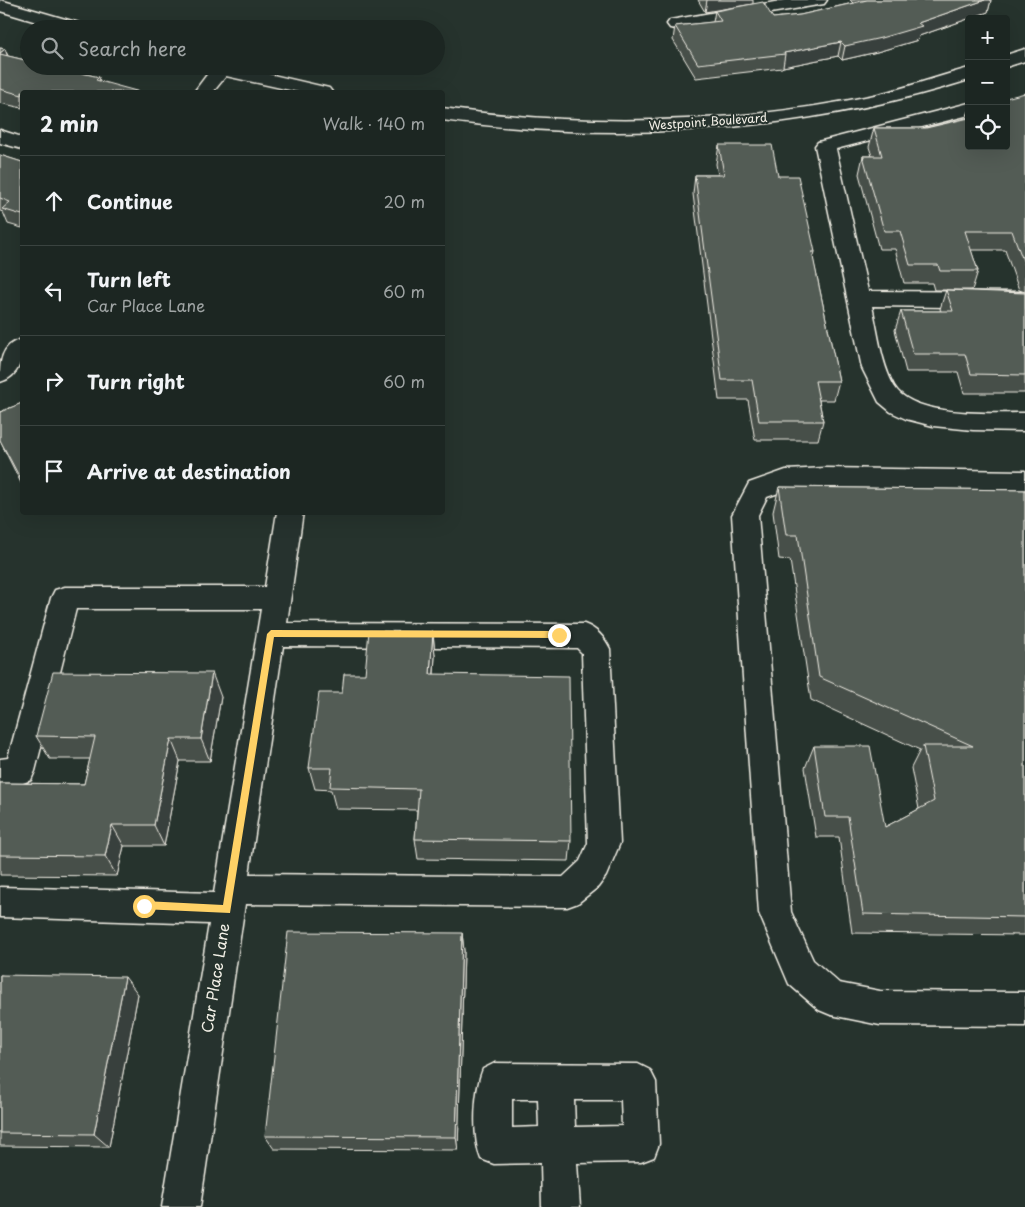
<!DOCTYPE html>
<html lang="en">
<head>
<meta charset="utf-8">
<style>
  body { margin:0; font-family:"Playpen Sans",sans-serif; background:#252e2a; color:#f1f3f6 }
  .controls { position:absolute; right:15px; top:15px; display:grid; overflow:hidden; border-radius:5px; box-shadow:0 5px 20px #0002 }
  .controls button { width:45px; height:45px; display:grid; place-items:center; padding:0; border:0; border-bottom:1px solid #3a4340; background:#1c2622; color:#f1f3f6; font:25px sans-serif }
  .stop { position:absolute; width:15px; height:15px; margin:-11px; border:4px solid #ffd166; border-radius:50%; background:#fff }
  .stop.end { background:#ffd166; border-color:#fff; box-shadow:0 1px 5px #0008 }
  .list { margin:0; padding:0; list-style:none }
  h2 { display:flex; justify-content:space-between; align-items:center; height:65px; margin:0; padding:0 20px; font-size:21px }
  h2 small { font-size:16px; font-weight:400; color:#a0a5a5 }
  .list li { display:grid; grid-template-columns:32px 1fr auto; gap:15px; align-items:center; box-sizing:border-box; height:90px; padding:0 20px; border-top:1px solid #3a4340 }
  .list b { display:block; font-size:19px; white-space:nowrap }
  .list p { margin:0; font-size:16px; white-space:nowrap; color:#a0a5a5 }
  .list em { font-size:16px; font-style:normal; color:#a0a5a5 }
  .icon { flex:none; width:28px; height:28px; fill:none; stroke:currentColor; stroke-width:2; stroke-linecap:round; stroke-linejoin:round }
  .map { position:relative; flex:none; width:1025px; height:1207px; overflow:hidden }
  .search { position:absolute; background:#1c2622; box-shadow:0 5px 20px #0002; left:20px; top:20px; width:425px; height:55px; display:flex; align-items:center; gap:12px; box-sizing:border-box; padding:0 18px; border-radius:28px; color:#a0a5a5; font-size:19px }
  .panel { position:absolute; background:#1c2622; box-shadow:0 5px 20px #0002; left:20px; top:90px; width:425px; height:425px; border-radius:5px }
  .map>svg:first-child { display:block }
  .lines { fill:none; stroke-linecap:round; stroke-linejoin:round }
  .minor-casing { stroke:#f4f1e8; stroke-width:3 }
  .minor { fill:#26332d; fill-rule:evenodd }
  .wall { fill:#474f49; stroke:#f4f1e8 }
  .shaded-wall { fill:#39403c; stroke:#f4f1e8 }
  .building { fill:#525c55; stroke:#f4f1e8 }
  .route { fill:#ffd166 }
  .labels { text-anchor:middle; stroke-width:4; stroke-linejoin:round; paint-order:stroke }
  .far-street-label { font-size:12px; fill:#f4f1e8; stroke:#26332d }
  .street-label { font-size:15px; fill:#f4f1e8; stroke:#26332d }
</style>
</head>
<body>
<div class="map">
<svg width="1025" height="1207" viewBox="0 0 1025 1207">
  <rect width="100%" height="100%" fill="#26332d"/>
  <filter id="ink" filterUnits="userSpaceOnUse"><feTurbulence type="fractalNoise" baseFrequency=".02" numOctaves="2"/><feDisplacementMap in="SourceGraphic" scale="10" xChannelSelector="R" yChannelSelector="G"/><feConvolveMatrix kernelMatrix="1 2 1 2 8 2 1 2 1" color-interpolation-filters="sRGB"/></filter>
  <g filter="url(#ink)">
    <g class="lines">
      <g class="minor-casing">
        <path id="minor" d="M0,0l86,25 3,4h-29l-60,-18z
          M786,0h41l-3,4 -6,1 -142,24 -6,-1 -3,-4 3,-4 6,-1z
          M1025,49v12l-19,6v-12z
          M199,66h35l95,22 3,4h-33l-73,-16 -13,16h-19l15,-20 -8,-2z
          M969,68v12c-169,53 -351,64 -527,40v-12c139,19 291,17 428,-12 33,-7 66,-19 99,-28z
          M969,103v12l-133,34 32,142 157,1v16l-153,-2c6,26 9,57 22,80 19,32 99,27 131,27v18l-52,-1 -40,-4 -27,-7 -15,-7 -12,-10 -17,-34 -47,-222 3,-4z
          M0,130l22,7v12l-22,-6z
          M22,339c2,18 -2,38 -22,43 0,-19 0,-37 22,-43z
          M826,468l199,3v20l-199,-3 -39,2 -20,7 -9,18 33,397 22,48 26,23 41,8 145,1v34l-145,-1 -49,-10 -12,-5 -30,-26 -30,-71 -27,-398 17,-32 37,-13z
          M277,512h26l-16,111 297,1c13,5 20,13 26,25l10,194 -14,33 -8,11 -20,16 -11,4 -322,-3 -45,303h-38l47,-283 -209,-7v-30l214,6 47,-284h-185l-41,162 -4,9 -11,4 -20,1v-26l8,-1 43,-160 4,-8 10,-3h200zM283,646l294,2 5,5 6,190 -8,18 -17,16 -314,-3z
          M495,1063l143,1 12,6 6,12 3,62 -5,13 -13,5 -64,1 3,44h-38l-1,-44 -47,1 -13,-5c-9,-22 -7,-69 2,-90zM512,1099h26l1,28 -27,1zM574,1100h47l1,26 -47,1z"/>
      </g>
      <use href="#minor" class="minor"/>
    </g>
    <path class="wall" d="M698,0h55l-48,12z
      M850,0h141l-3,12 -69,24 -1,4 -41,12 -35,8 -4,-4 -55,11 -1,1 -86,10 -23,-38 2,-14 38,-4 2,-11 58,7 27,-3 53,-12z
      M0,48l5,1 3,7 91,21 1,4 -78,11v16l-22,-5z
      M1025,93v199l-6,-2 -14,-40h-34l7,21 -6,19h-38l-2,-7h-28l-9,-34h-16l-20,-75 4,-18h9l-3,-9 5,-19h52l40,-10 3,-7v35z
      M719,145l59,31 37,76 -2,7 5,22 21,100 -5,19h-15l4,21 -5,19h-63l-7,-40h-29l-26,-206 2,-19h23l-2,-11z
      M0,155l22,7v66l-14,-4 -5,-12 -3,-1z
      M946,290l79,3v100h-61l-6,-21h-52l-11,-42 6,-19h40l-1,-2z
      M22,403v82l-22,-44v-29z
      M779,487l246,3v445l-173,-2 -13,-96h-23l-11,-69 9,-22 71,81 34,-18 -8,-41 9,-18 -109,-50 -21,-140 -11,-1 -6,-47z
      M433,632l2,24 -1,18 137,167 -2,20 -151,-2 -3,-20 2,-29 -81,-1 -5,-19 -16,-1 -6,-21 33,-75 23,-19z
      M221,697l-11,64h-30l-16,85h-40l-7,30 -117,-1v-92l84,1 6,-25h-40l-14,-23z
      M462,933l2,18 -6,199 -184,-1 -9,-13z
      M0,975l138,19 -29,153 -109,-1z"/>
    <path class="shaded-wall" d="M707,0h46v4l-48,8z
      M985,0h6l-3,12 -69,24 -1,4 -41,12 -35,8 3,-14 73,-23z
      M841,42l-3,14 -55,11 2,-13 -1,-1z
      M5,49l5,14 -10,-6v-4z
      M22,474v10l-3,-8z
      M433,632l2,24 -3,42 -2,-24z
      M212,673l9,24 -11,64 -9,-22z
      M171,739l9,22 -16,85 -10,-21z
      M112,825l12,21 -7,30 -12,-20z
      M462,933l2,18 -6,199 -2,-13z
      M125,977l13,17 -29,153 -15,-13z"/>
    <path class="building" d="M867,0h118l-67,23 4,3 -41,12 -36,8 -4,-4 -57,11 1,1 -87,10 -23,-38 46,-5 -6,-10 48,-9 10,16 27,-3z
      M0,48l5,1 -5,4z
      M0,54l29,7v5h22l48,11 -3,3 44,12h-118v3l-22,-6z
      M1025,93v173l-13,-35h-47l13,40h-38l-2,-6h-28l-10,-34h-16l-21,-75h19l-8,-28h52l43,-10v28h37v-48z
      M719,145h53l6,31h20l17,76h-3l6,29 21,100h-24l8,40h-64l-7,-41h-30l-27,-205h29z
      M0,155l22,7v53l-20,-6 8,-7 -10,-4z
      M946,290l79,3v82l-54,-1 -6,-20h-52l-12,-43h52z
      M22,403v71l-3,2 -19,-36v-28z
      M779,487l246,3v427l-162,-3 -15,-97h-23l-11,-71h56l15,81 49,-26 -11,-55h50l-154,-69 -21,-142h-12z
      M369,631l64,1 -3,42 139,2 2,165 -156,-2 4,-50 -89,-2 2,-19h-23l10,-75h23l2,-19h21z
      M53,672l159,1 -11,66h-30l-17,86h-42l-7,31 -105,-1v-72l84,1 11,-47 -59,-1z
      M288,932l174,1 -6,204 -191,-1z
      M0,975l125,2 -31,157 -94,-1z"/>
  </g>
  <path class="route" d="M271,630l288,1 5,4 -5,3 -285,-1 -44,276 -89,-4 -2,-3 5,-5 79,4 44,-271z"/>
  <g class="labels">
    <g class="far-street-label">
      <text transform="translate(708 122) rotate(-4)" y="4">Westpoint Boulevard</text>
    </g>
    <g class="street-label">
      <text transform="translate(216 978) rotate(-81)" y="5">Car Place Lane</text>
    </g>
  </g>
</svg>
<div class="controls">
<button>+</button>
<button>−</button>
<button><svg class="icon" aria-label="locate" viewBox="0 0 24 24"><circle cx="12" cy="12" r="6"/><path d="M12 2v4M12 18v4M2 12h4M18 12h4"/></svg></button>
</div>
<div class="stop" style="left:144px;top:906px"></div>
<div class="stop end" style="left:559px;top:635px"></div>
<div class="search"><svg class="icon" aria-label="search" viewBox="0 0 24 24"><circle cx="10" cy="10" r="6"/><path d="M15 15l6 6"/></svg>Search here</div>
<section class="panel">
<h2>2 min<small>Walk · 140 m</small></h2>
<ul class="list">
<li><svg class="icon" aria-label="ahead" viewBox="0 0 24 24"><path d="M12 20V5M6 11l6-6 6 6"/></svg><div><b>Continue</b></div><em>20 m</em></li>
<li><svg class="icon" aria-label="left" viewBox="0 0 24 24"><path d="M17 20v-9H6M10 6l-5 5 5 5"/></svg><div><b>Turn left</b><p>Car Place Lane</p></div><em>60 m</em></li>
<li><svg class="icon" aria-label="right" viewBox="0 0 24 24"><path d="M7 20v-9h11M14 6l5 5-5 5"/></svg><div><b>Turn right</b></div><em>60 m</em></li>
<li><svg class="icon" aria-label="arrive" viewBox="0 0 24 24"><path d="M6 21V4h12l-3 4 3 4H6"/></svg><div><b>Arrive at destination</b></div></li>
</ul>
</section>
</div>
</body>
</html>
